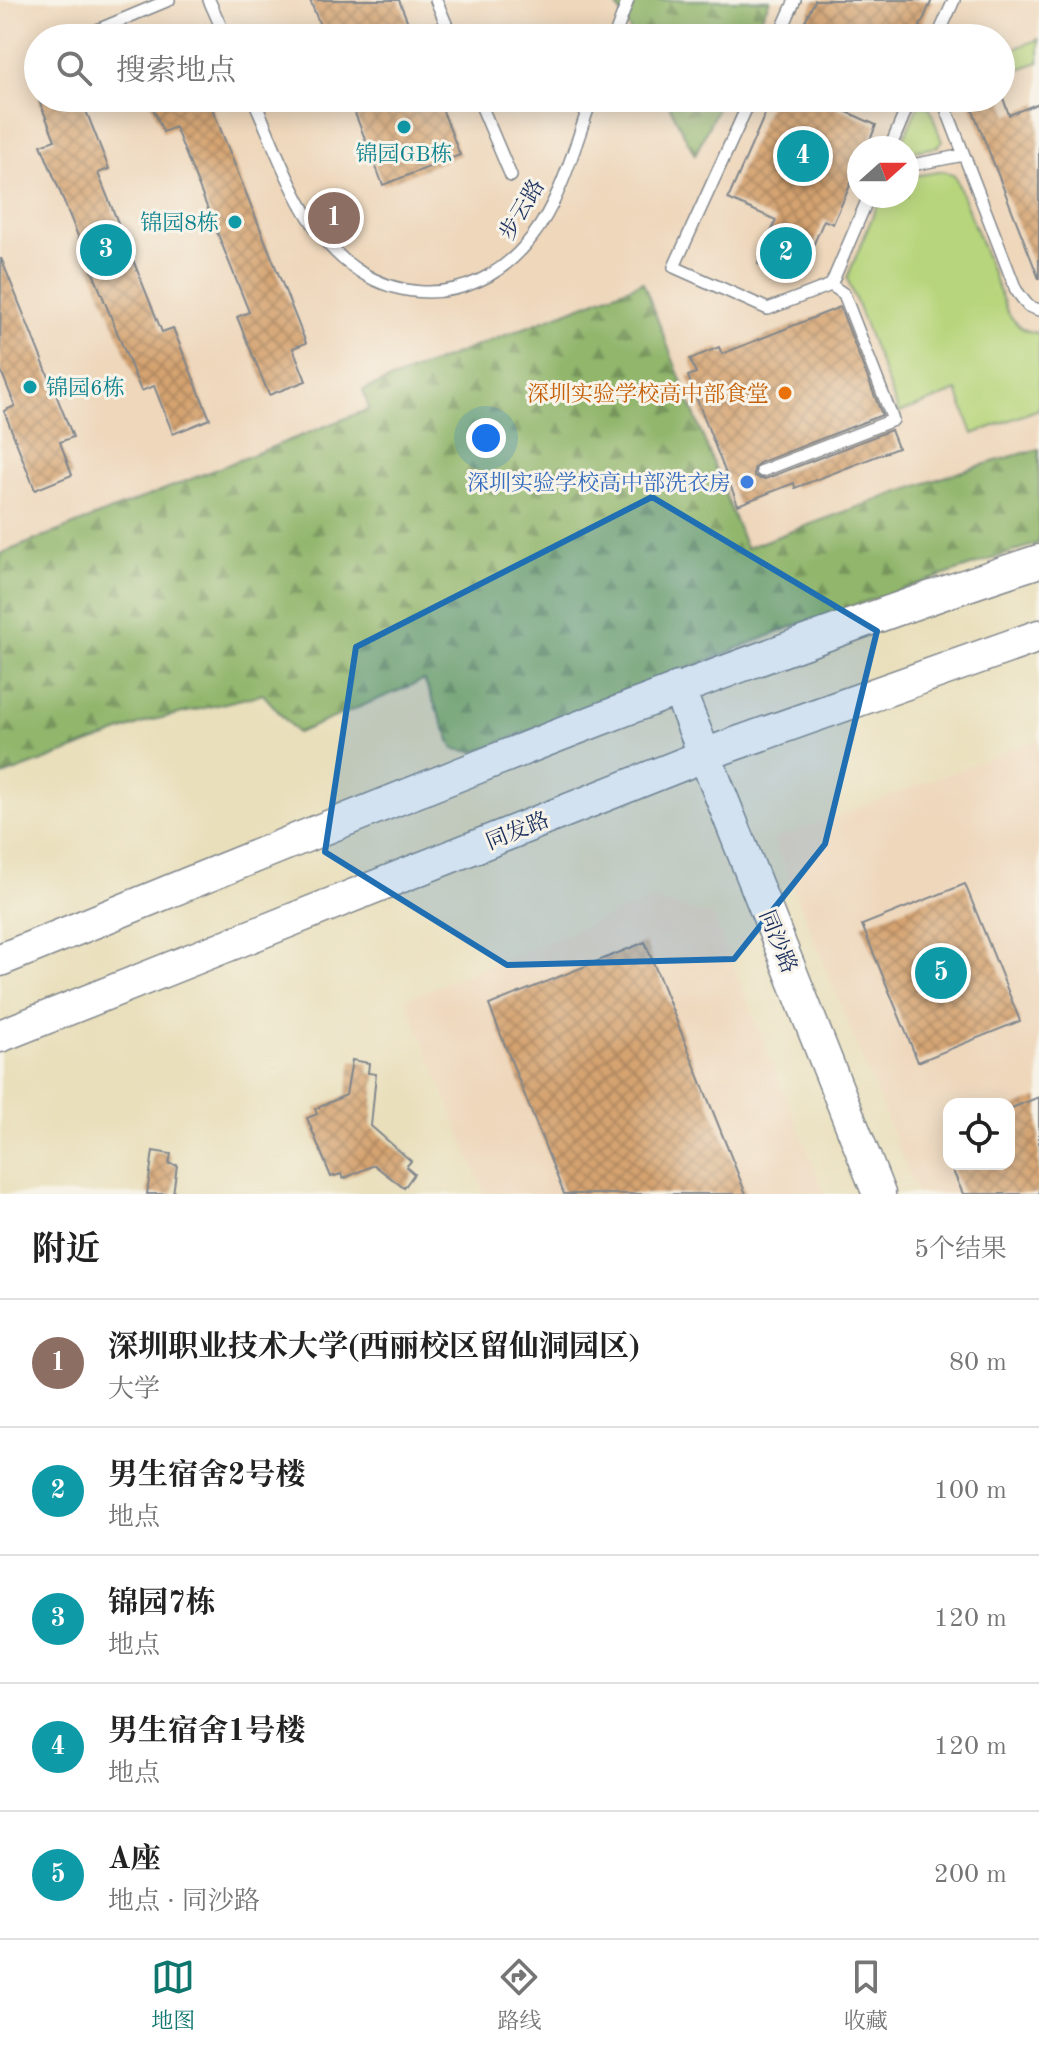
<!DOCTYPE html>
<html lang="zh">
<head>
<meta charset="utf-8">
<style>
  body { margin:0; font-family:"Old Standard TT","Noto Serif SC",serif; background:#f2f2f2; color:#222 }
  .controls { position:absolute; right:24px; bottom:24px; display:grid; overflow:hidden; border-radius:16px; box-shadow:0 4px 20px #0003 }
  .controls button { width:72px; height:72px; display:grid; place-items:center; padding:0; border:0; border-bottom:2px solid #e0e0e0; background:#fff; color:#222; font:40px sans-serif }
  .compass { position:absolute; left:847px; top:136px; width:72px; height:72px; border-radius:50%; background:#fff; box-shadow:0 4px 20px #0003; rotate:69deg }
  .you { position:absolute; left:486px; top:438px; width:28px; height:28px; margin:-20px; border:6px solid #fff; border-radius:50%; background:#1a73e8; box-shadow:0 0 0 12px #1a73e833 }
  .badge { display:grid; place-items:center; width:52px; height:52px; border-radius:50%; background:#0f766e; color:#fff; font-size:26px; font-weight:700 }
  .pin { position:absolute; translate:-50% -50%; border:4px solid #fff; box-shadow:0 2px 8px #0006 }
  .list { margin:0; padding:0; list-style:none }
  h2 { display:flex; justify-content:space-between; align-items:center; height:104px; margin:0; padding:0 32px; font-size:34px }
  h2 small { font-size:26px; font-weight:400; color:#767676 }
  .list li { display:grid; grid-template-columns:52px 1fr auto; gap:24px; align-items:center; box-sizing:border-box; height:128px; padding:0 32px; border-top:2px solid #e0e0e0 }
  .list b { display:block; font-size:30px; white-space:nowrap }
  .list p { margin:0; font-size:26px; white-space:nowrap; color:#767676 }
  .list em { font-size:26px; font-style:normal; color:#767676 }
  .icon { flex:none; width:44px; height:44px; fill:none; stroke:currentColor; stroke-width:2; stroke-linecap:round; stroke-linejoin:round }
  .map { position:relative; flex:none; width:1039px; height:1194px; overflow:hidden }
  .search { position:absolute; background:#fff; box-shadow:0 4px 20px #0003; left:24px; right:24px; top:24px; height:88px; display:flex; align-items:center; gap:20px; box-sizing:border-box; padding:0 28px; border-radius:44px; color:#767676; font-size:30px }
  .sheet { height:744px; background:#fff }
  nav { display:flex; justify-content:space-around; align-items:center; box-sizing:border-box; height:112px; border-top:2px solid #e0e0e0; background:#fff; font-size:22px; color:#767676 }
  nav a { display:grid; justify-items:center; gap:4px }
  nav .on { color:#0f766e }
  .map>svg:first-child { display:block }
  .built { fill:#eed7bb; fill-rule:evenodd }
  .green { fill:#b7d57c; stroke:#69826d; stroke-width:2 }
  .forest { fill:url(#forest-firs); stroke:#567265; stroke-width:2 }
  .building { fill:url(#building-cross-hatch) }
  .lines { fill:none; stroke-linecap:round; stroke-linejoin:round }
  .lane-casing { stroke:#82878c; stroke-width:14 }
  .secondary-casing { stroke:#82878c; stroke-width:35 }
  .lane { stroke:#fff; stroke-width:11 }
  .secondary { stroke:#fff; stroke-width:32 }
  .marked { fill:#1f6fb2; fill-opacity:0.2; stroke:#1f6fb2; stroke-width:6; stroke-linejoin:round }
  .culture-dot { fill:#0f9aa8; stroke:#f7f3e8; stroke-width:3 }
  .food-dot { fill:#e8710a; stroke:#f7f3e8; stroke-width:3 }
  .shop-dot { fill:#3f7fe0; stroke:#f7f3e8; stroke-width:3 }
  .labels { text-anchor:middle; stroke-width:6; stroke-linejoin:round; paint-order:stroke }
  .culture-label { font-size:22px; fill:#0d838f; stroke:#f7f3e8 }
  .street-label { font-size:22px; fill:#1b2f5e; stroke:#f7f3e8 }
  .food-label { font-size:22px; fill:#c56008; stroke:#f7f3e8; text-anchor:end }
  .shop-label { font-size:22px; fill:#366cbe; stroke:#f7f3e8; text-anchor:end }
</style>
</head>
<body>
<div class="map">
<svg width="1039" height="1194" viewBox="0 0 1039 1194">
  <defs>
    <pattern id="forest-firs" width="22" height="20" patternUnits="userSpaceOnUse" patternTransform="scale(2)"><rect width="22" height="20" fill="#91b66c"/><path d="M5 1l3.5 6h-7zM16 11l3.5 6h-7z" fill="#76945c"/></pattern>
    <pattern id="building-cross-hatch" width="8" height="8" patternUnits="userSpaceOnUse" patternTransform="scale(2)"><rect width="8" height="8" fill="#d5a370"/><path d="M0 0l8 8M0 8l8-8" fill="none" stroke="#ac855f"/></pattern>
  </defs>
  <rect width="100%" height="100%" fill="#f7f3e8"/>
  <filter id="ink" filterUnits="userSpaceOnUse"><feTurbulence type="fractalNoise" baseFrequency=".0125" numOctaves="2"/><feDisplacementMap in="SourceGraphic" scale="16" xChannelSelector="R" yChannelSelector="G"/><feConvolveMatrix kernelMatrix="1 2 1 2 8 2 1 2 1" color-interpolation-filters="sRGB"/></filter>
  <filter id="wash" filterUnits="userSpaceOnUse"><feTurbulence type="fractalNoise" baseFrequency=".006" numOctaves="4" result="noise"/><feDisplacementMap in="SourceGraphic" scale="32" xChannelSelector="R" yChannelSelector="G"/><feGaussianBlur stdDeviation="1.8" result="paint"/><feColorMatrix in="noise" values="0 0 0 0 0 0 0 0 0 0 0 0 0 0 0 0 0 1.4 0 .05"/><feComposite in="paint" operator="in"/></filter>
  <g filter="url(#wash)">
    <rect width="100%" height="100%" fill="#e9dfbb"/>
    <path class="built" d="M0,0h1039v449l-37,9 -140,48 -116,42 -103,-266 -280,108 7,19 -370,145zM38,38h963v60h-963zM859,148h48v48h-48z
      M1039,739v455h-122l-143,-354zM949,1104h60v60h-60z
      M652,899l61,17 112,278h-340l-79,-195z"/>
    <path class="green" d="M1039,39v23l-20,7 -8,-19z
      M922,105l8,3 12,34 -5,5 -30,5v-4h-6v-4l17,-38z
      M944,171l11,5 52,135c9,14 15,21 32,22v76l-66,25 -16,-43 -58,22 -52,-135 34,-82h26v-19z"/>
    <path class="forest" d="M614,0h156l-18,38h-118z
      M665,98h57l-27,57z
      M643,282l103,266c96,-35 193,-73 293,-99v94l-245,83 -318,126 -22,-3 -30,-69 -127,53 -34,-39 -114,27 -149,56v-223l369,-145 -6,-19z"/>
    <g id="blocks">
      <path class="building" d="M310,0h89l15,38h-89z
        M815,0h117l-17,38h-118z
        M38,98h43l28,71 -11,4 64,159 11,-4 37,91 -37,15 -19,-48 -13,5 -100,-246 14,-5z
        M149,98h59l98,245 -13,5 13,33 -37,14 -32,-78 12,-5 -74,-185 -12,5z
        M349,98h89l22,57 -77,30z
        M772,98h44l60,27 -9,23h-8v17l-26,59 -9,-4 -26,61 -40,-17 18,-44 -48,-21z
        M968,98h35l6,17 30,-12v176z
        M1,258l72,179 -13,5 12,33 -37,15 -31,-79 11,-5 -15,-38z
        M840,307l42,108 -123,48 -5,6v6l6,4h5l126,-49 7,18 -103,40 -1,-5 -56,22 -50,-129 8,-3 -6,-14 29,-12 3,7z
        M965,884l55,137 -102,41 -56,-137z
        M645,942l101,252h-182l-75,-189z
        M352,1060l17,3 -1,10 8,1 -5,52 40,35 -5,6 8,7 -10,14 -30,-23 -31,14 -2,-5 -10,3 -24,-59 10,-4 -2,-5 31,-14z
        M1039,1097v97h-76l-13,-30h59v-55z
        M153,1151l18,3 -2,10 8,1 -4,29h-26z"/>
    </g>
  </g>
  <g filter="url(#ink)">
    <use href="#blocks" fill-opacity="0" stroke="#82878c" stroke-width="2"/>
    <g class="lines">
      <g class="lane-casing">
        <path id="lane" d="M209,0l17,38
          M436,0l16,38
          M78,38l91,-38
          M614,38l14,-38
          M778,38l17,-38
          M937,38l17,-38
          M253,98c19,42 35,88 60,126 53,83 158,93 219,13 30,-39 43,-93 60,-139
          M478,98l33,78
          M751,98l-77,169 94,42 63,-24 38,-89
          M942,98l74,192 12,16 11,4
          M890,148l21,-50
          M907,166l57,-11
          M762,471l131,-51 -49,-126 -13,-9"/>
      </g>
      <g class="secondary-casing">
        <path id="secondary" d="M678,688l201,506
          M0,960c344,-139 686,-283 1039,-399
          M0,1036l726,-289 313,-111"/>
      </g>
      <use href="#lane" class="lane"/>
      <use href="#secondary" class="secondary"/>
    </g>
  </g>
  <path class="marked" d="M652,497l225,134 -52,213 -91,115 -227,6 -182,-113 31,-205z"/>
  <g class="culture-dot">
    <circle cx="404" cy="127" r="8"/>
    <circle cx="235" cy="222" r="8"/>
    <circle cx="30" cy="387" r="8"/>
  </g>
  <circle class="food-dot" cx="785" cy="393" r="8"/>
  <circle class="shop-dot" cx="747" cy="482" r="8"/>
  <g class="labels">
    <g class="culture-label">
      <text x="404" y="161">锦园GB栋</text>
      <text x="219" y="230" text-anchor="end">锦园8栋</text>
      <text x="46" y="395" text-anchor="start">锦园6栋</text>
    </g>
    <g class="street-label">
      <text transform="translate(521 209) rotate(-59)" y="8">步云路</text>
      <text transform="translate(517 830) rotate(-22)" y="8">同发路</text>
      <text transform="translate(779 941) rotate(68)" y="8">同沙路</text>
    </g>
    <g class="food-label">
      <text x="769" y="401">深圳实验学校高中部食堂</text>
    </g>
    <g class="shop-label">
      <text x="731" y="490">深圳实验学校高中部洗衣房</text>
    </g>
  </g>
</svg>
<div class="controls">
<button><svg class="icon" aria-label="locate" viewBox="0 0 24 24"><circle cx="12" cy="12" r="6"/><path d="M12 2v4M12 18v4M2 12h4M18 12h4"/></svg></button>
</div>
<svg class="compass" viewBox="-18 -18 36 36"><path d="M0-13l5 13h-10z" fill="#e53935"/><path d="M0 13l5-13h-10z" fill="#767676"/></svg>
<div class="you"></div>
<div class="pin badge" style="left:334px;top:218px;background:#8d6e63">1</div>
<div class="pin badge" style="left:786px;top:253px;background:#0f9aa8">2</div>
<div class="pin badge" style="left:106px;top:250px;background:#0f9aa8">3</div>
<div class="pin badge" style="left:803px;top:156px;background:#0f9aa8">4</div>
<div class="pin badge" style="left:941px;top:973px;background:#0f9aa8">5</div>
<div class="search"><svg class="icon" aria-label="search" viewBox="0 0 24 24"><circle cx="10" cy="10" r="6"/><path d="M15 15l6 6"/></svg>搜索地点</div>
</div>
<section class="sheet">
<h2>附近<small>5个结果</small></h2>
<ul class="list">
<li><span class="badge" style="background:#8d6e63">1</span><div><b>深圳职业技术大学(西丽校区留仙洞园区)</b><p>大学</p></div><em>80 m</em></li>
<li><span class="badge" style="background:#0f9aa8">2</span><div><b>男生宿舍2号楼</b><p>地点</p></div><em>100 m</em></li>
<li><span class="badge" style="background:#0f9aa8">3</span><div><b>锦园7栋</b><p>地点</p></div><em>120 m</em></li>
<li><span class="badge" style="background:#0f9aa8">4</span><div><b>男生宿舍1号楼</b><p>地点</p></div><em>120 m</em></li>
<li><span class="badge" style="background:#0f9aa8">5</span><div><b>A座</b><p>地点 · 同沙路</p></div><em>200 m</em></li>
</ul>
</section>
<nav>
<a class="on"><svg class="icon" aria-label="map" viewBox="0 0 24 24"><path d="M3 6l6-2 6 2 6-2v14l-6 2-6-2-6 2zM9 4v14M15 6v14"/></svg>地图</a>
<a><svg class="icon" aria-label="directions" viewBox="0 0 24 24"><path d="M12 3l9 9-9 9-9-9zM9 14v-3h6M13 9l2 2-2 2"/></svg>路线</a>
<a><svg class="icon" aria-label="saved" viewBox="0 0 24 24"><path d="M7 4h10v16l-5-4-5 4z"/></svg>收藏</a>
</nav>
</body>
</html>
